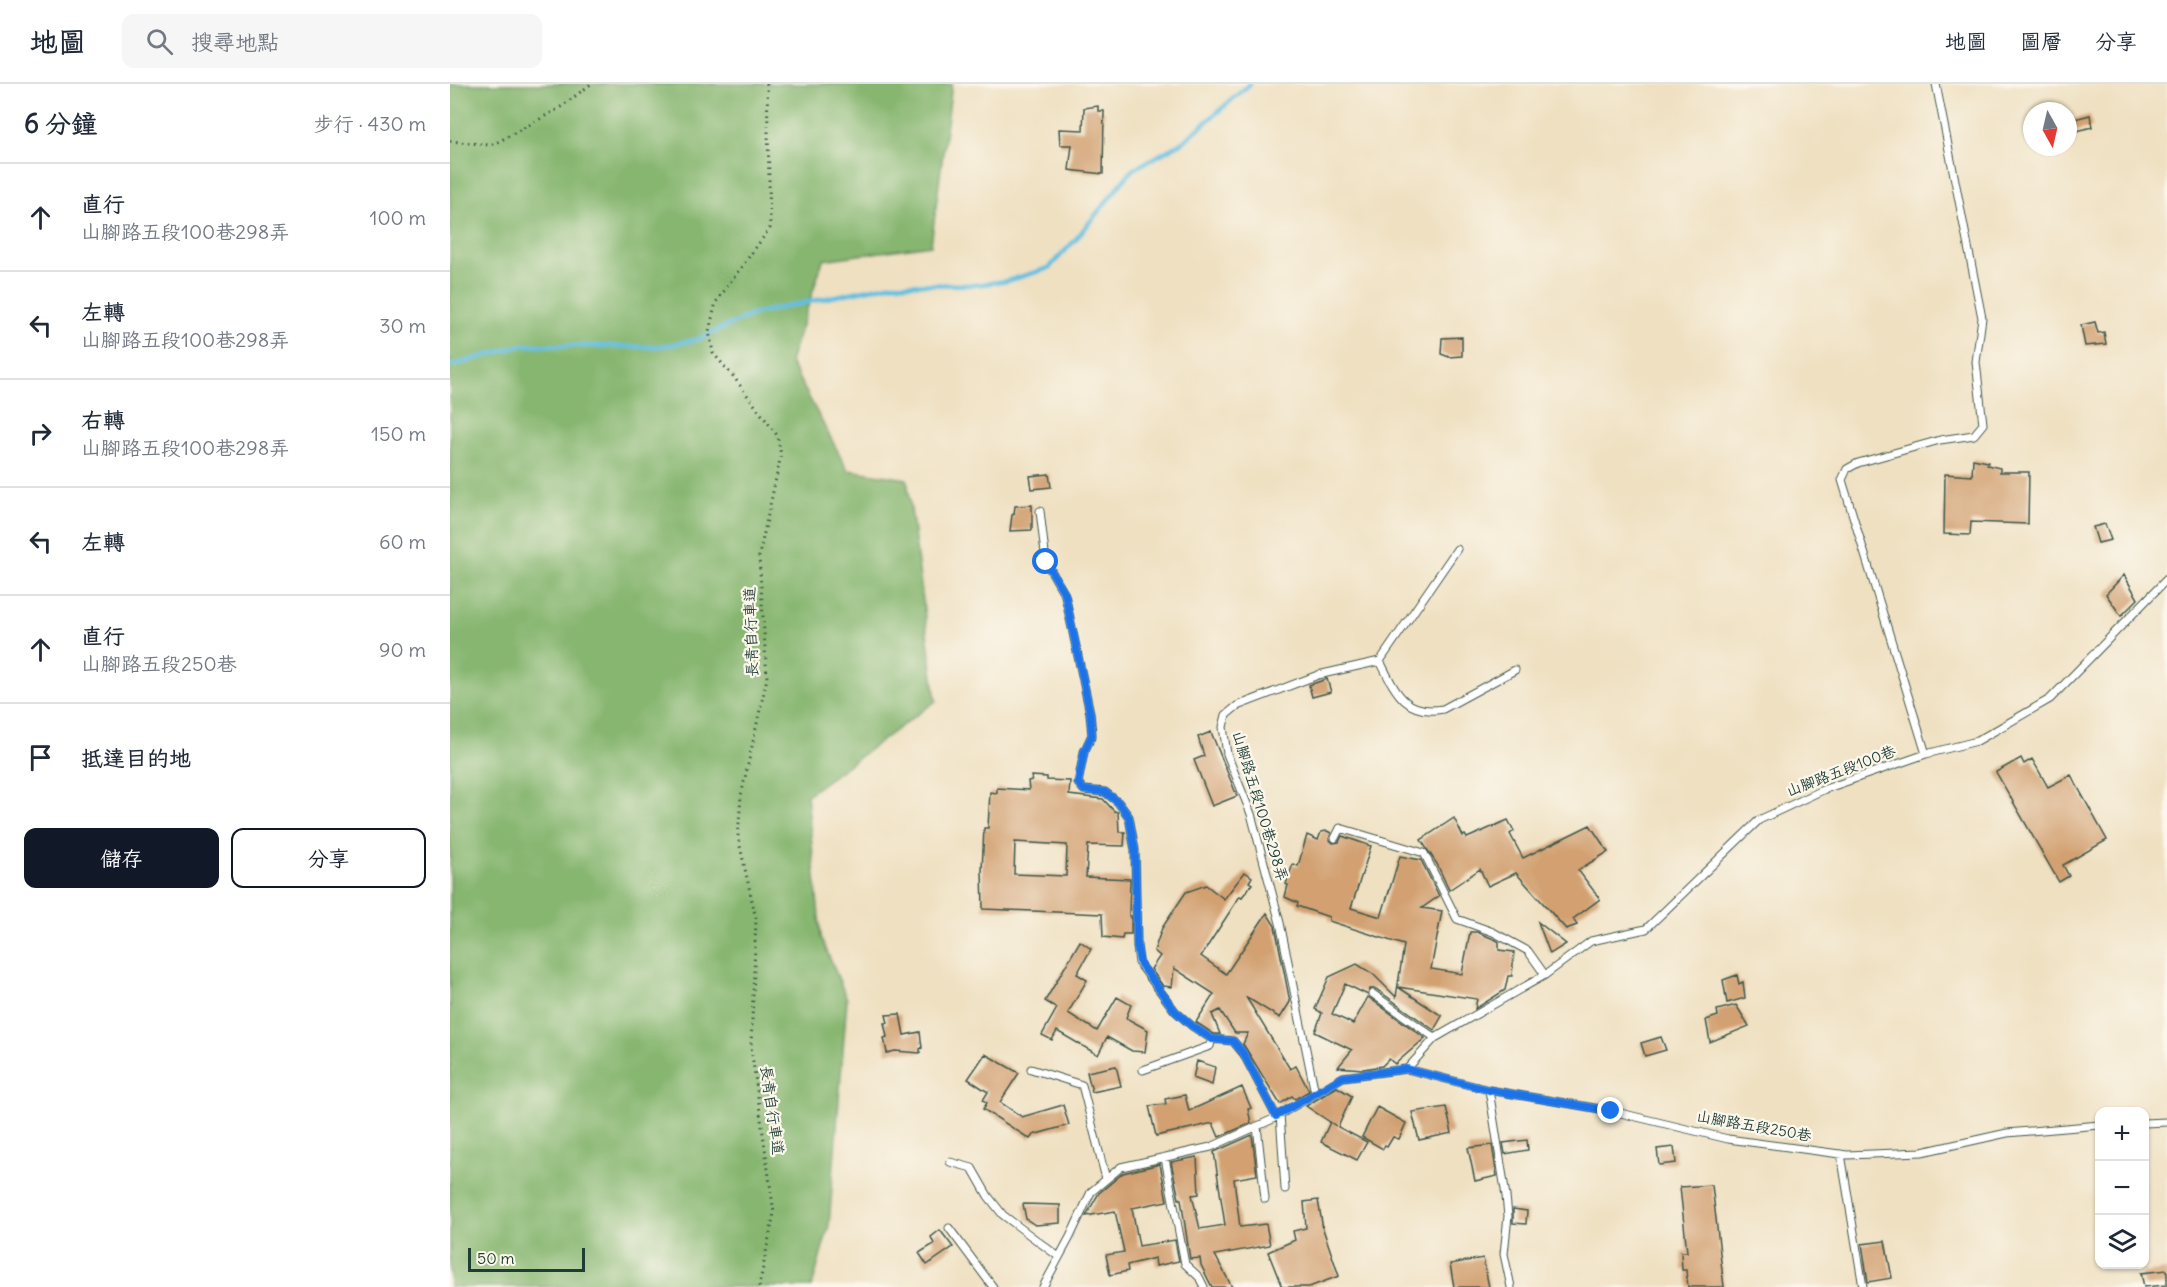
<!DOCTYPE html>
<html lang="zh-TW">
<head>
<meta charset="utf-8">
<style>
  body { margin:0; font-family:Delius,"LXGW WenKai TC",sans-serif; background:#f6f6f7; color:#1f2937 }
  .controls { position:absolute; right:18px; bottom:18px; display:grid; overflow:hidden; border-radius:12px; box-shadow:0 2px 4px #0004 }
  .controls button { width:54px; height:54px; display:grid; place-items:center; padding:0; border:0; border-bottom:2px solid #e0e1e3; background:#fff; color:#1f2937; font:30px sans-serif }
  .compass { position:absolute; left:1573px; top:18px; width:54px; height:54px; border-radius:50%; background:#fff; box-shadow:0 2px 4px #0004; rotate:172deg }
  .scale { position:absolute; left:18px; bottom:15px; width:117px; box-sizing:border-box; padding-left:6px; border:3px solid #1f3d34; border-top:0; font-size:16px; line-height:21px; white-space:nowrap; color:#1f3d34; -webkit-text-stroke:4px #fbf7ec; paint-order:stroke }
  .stop { position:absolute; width:18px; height:18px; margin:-14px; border:4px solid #1a73e8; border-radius:50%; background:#fff }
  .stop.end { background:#1a73e8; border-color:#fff; box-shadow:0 2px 6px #0008 }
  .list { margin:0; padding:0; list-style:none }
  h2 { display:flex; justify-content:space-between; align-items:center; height:78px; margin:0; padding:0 24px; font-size:26px }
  h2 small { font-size:20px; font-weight:400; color:#747a83 }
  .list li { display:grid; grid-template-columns:39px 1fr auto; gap:18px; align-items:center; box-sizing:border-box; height:108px; padding:0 24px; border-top:2px solid #e0e1e3 }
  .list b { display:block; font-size:22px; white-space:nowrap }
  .list p { margin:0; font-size:20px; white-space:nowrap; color:#747a83 }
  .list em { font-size:20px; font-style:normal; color:#747a83 }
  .actions { display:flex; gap:12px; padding:18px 24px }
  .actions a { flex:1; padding:14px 0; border:2px solid #111827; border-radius:12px; text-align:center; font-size:21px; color:#111827 }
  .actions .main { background:#111827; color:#fff }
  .icon { flex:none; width:33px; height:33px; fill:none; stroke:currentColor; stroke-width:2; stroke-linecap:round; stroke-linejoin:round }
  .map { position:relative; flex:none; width:1717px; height:1203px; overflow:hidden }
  header { display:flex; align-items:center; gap:36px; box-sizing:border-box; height:84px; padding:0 30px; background:#fff; border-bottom:2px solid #e0e1e3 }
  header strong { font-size:28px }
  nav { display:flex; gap:33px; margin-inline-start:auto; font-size:21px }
  .search { width:420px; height:54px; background:#f6f6f7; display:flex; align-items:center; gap:15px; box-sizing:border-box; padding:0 21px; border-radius:12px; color:#747a83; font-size:22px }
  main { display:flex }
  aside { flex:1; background:#fff }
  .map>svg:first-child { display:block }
  .forest { fill:#86b670; stroke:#527a52; stroke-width:1.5 }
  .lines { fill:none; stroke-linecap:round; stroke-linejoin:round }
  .stream { stroke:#62bee0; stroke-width:4.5 }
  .building { fill:#d2a071; fill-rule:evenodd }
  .service-casing { stroke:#3e5549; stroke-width:9 }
  .path { stroke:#3e5549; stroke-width:3; stroke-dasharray:1.5 4.5; stroke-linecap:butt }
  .service { stroke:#fff; stroke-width:7 }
  .route { stroke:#1a73e8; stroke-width:8 }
  .labels { text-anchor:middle; stroke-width:4.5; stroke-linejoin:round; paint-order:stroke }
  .street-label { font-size:15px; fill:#1f3d34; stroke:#fbf7ec }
</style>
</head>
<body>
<header>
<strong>地圖</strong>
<div class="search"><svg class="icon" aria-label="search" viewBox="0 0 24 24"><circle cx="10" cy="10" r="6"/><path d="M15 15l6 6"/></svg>搜尋地點</div>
<nav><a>地圖</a><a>圖層</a><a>分享</a></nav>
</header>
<main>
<aside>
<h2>6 分鐘<small>步行 · 430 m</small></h2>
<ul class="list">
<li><svg class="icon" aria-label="ahead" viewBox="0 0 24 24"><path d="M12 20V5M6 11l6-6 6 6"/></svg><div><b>直行</b><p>山腳路五段100巷298弄</p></div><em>100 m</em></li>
<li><svg class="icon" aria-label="left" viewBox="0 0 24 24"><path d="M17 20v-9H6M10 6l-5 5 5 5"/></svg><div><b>左轉</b><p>山腳路五段100巷298弄</p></div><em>30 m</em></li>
<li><svg class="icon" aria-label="right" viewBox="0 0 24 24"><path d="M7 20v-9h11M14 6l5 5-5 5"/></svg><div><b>右轉</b><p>山腳路五段100巷298弄</p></div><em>150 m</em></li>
<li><svg class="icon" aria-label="left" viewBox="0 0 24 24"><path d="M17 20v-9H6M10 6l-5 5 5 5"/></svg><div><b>左轉</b></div><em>60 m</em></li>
<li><svg class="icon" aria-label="ahead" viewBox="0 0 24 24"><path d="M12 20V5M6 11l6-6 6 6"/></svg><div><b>直行</b><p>山腳路五段250巷</p></div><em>90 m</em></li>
<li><svg class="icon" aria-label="arrive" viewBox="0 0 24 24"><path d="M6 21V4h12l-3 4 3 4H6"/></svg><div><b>抵達目的地</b></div></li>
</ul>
<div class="actions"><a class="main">儲存</a><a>分享</a></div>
</aside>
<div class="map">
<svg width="1717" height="1203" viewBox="0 0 1717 1203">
  <rect width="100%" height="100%" fill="#fbf7ec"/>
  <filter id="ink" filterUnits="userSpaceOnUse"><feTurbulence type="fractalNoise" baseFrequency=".0167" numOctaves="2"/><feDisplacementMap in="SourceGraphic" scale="12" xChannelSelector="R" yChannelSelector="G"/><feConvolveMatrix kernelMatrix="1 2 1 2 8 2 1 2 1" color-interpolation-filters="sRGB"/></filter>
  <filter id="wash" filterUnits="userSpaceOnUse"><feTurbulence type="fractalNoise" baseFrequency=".008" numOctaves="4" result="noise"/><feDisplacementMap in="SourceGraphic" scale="24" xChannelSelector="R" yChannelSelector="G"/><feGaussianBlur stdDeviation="1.35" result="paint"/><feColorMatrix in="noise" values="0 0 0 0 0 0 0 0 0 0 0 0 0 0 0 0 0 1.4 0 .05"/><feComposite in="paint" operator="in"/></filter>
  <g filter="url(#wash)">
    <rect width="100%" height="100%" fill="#efe0c1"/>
    <path class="forest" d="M0,0h502l-21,161 -108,15 -33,102 58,108 59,9 29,222 -129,94 14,142 26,62 -18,226 -17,62h-362z"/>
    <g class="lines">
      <path class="stream" d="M0,282l73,-21 132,2 41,-7 60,-27 137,-29 81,1 33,-4 42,-13 27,-29 56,-69 51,-28 67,-58"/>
    </g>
    <g id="blocks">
      <path class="building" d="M648,22v5h6l-1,63 -34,-4 3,-25h-12l-1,-16 24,1 1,-22z
        M1640,31l2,12 -19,5 -2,-12z
        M1645,238l3,11 6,-1 2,12 -21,2 -4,-21z
        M1012,253v19l-13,1 -8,-3 1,-16z
        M1523,375l15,3 -1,3 13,3v4h29l-1,52 -57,-2 -1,13 -26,-1 1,-60 27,2z
        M599,390l2,13 -19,2 -2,-13z
        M582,421v25l-22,1 2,-16 2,-1 1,-8z
        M1655,440l6,16 -13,3 -5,-16z
        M1674,491l14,24 -17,17 -15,-22z
        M877,595l4,13 -19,5 -3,-12z
        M761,648l26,64 -25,10 -18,-46 10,-4 -6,-19z
        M1571,674l3,6 8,-5 16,28 23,-12 36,65 -44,25 6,11 -10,6 -63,-110z
        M581,692l16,1v3l23,1 -1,14 34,4 11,12 4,1 1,20h6l-1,14 -36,-1 -2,32 44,2 -1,37h2v18h-8l-1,5 -19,-2 -1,-23 -119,-5 -1,-38 2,-43h4l2,-36 7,1v-5l32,2 -1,-9 4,-1zM565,758l52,3 -1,31 -52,-2z
        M1004,734l9,18 2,-1 2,3 41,-18 6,11 -4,3 13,24 67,-33 18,27 -30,18 22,29 -27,20 4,6 -11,4 -50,-56 -28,13 -8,-17 -31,21 -12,-26 -16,-24z
        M877,747l4,2 -2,6 4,4 6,-1 3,-6 29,10 -20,62 30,9 19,-61 21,4 18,36 -17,12 20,3 -11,58 31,5 8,-42h7l19,8 3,2v8l15,2 -2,24h-4l-3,14 -30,19 2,-10 -79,-12 44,29 -8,14 -58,-41h-6l-2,6 -23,-11 -13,30 21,10 15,-27 57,41 -30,26 -6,-5 -7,7 -19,3 -25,-2 14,-17 -37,-18 7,-19 -7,-4 14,-32 28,-13 16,10 23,23 8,-52 -75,-24v-4l-32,-11 1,-3 -13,-6 3,-12 -2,-1 7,-20 5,2 9,-31 11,5 3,-8z
        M795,788l7,5 -3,5 3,2 -10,13 -2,-1 -39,60 25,18 41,-61 8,13 15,76 -10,16 -34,-21 44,72 6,-3 12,23 1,2 -14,8 -3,-3 -12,8 -37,-60 5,-11h-13l-15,-23 -8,4 8,20h-6l-18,-12 18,-28 -40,-26 -2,19 -9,-1 -12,-17 9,-13 -6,-5 8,-23 24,-36 20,-7 18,14z
        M1088,838l28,22 -16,10z
        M630,857l11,8 -14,25 10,6 -19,33 29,18 20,-34 14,8 -5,13 22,12 -3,22 -13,-1 -25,-14 -9,18 -41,-24 -5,9 -10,-5 15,-27 -12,-7z
        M1287,891l2,9 4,-2 2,16 -18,5 -4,-23z
        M1286,921l13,21 -39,16 -4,-22 12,-4 -1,-6z
        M450,930l4,21 16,-3 2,16 -2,1v4l-25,-2 -8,2 -3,-15 3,-1 -3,-14h4l-2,-8z
        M1211,953l5,13 -21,6 -4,-13z
        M535,970l34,19 -19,29 22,15 41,-12 6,20 -36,10 -3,4 -47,-30 4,-6 -4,-3 5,-8 -20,-13z
        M747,977l18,6 -3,18 -19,-7z
        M666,982l5,20 -29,6 -5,-20z
        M792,1003l9,21 -3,1 3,14 -32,14 -6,-14 -57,13 -7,-30 17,-2 -1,-5 20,-4 4,16z
        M887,1003l15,9 -14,31 29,15 -10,18 -36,-18 9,-20 6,4 -30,-20z
        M927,1023l29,16 -7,16 -6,-2 -6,10 -2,-2 -2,4 -21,-12z
        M996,1023l6,26 -33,7 -7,-28z
        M802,1051l5,40 -23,4 6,48 26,-3 4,21 -55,10 17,32h-20l-11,-22 -1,-7 -10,1 -9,-60h-2l-8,-37 26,-5 2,37 -7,1 8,34 25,-4 -11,-73z
        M1077,1056l1,10 -23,4 -2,-11z
        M1042,1061l5,31 -22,5 -7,-33z
        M1224,1063l2,16 -17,2 -2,-16z
        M710,1080l7,37 -35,7 7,38 36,-6 4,21 -23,5 -1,-8 -28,7 1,6 -18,4 -4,-20 18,-3 -9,-41 -29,5 13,-23 24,-20z
        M1262,1101l12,102h-36l-2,-17h-4l-1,-18h6l-7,-65z
        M868,1116l5,29 16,47 -30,11h-27l-14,-35 27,-12 -2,-9 13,-3 -2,-26z
        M573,1120l37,1v18l-25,2 -9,-6z
        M1063,1125l14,2 -1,13 -13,-1z
        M490,1146l13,17 -26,18 -8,-12 15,-9 -3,-7z
        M1435,1157l7,37 -24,4 -6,-38z
        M1033,1174l6,29h-35l-4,-23z
        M1717,1186v15l-23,2 -3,-14z"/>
    </g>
  </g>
  <g filter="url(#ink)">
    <use href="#blocks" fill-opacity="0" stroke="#3e5549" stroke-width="1.5"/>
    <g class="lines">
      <g class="service-casing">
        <path id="service" d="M590,427l6,51 19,33 25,118 2,22 -8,17 -6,31 6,7 21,2 13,10 11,15 6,33 2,96 2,17 36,48 17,15 20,13 21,2 10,12 33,63
          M930,577c15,30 25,55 63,48l72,-39
          M1476,670l-84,-274 5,-11 11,-6 82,-23 34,-5 9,-11 -7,-62 6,-44 -46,-234
          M885,754l5,-10 84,25 33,66 36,13 35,19 17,24
          M923,910l62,44
          M581,985l51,16 24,94
          M957,985l28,-31 110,-63 46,-34 55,-12 113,-109 66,-31 101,-35 51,-13 73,-42 117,-120
          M693,986l67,-24 2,-7
          M1039,1006l17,106 2,20 -4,38 7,33
          M865,1009l-35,-170 -29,-109 -24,-60 -4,-27 3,-12 11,-9 81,-31 62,-14 77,-112
          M830,1030l5,75
          M1694,1039l23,-1
          M807,1042l8,73
          M1391,1070l22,133
          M715,1074l20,106 14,13 5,10
          M500,1078l22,6 16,28 15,19 56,42
          M499,1144l44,59
          M593,1203l27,-50 21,-45 30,-25 90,-20 60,-27 72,-43 64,-8 82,21 123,21 116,28 119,16 75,-3 85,-19 93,-8"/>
      </g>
      <path class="path" d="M0,57l39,4 7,-2 62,-34 33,-25
        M309,1203l15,-74 -23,-166 5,-128 -18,-82 3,-41 26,-118 -8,-122 22,-101 -4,-20 -44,-59 -20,-23 -4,-22 7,-29 54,-74 -3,-144"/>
      <use href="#service" class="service"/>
    </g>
  </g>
  <g class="lines" filter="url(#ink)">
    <path class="route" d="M596,478l19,32 25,119 2,22 -8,17 -6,31 6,7 21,2 13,10 11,15 6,33 2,96 3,17 35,48 17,15 20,13 21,2 10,12 33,63 67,-39 64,-8 82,21 122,21"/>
  </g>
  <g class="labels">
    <g class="street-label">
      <text transform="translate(301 548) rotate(-92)" y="5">長青自行車道</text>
      <text transform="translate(1391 687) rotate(-21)" y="5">山腳路五段100巷</text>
      <text transform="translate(810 722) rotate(73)" y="5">山腳路五段100巷298弄</text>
      <text transform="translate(322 1026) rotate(82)" y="5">長青自行車道</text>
      <text transform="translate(1304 1042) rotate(10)" y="5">山腳路五段250巷</text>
    </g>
  </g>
</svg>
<div class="controls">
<button>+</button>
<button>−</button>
<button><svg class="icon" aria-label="layers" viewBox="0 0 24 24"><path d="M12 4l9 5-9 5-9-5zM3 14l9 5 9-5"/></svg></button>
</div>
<svg class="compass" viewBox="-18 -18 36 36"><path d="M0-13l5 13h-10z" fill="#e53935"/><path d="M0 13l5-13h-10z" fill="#747a83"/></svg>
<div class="scale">50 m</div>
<div class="stop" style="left:596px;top:478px"></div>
<div class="stop end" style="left:1161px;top:1027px"></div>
</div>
</main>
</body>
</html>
